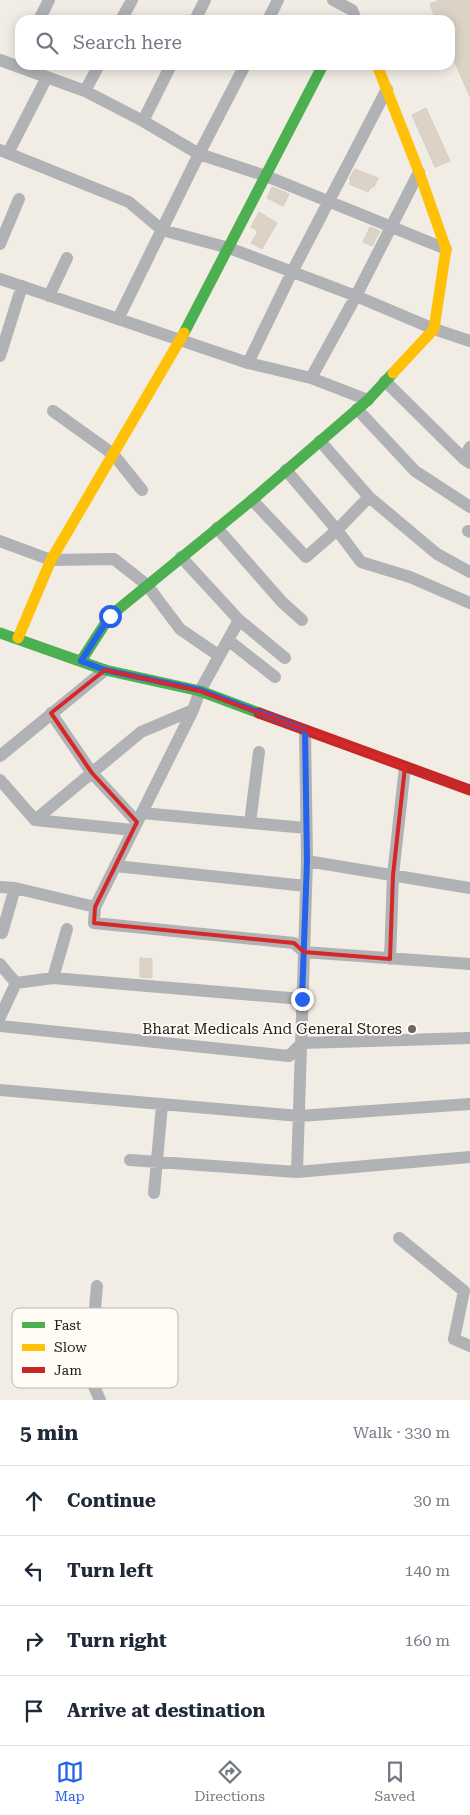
<!DOCTYPE html>
<html lang="en">
<head>
<meta charset="utf-8">
<style>
  body { margin:0; font-family:"Roboto Serif",serif; background:#f6f6f7; color:#1f2937 }
  .stop { position:absolute; width:15px; height:15px; margin:-11px; border:4px solid #2563eb; border-radius:50%; background:#fff }
  .stop.end { background:#2563eb; border-color:#fff; box-shadow:0 1px 5px #0008 }
  .list { margin:0; padding:0; list-style:none }
  h2 { display:flex; justify-content:space-between; align-items:center; height:65px; margin:0; padding:0 20px; font-size:21px }
  h2 small { font-size:16px; font-weight:400; color:#747a83 }
  .list li { display:grid; grid-template-columns:32px 1fr auto; gap:15px; align-items:center; box-sizing:border-box; height:70px; padding:0 20px; border-top:1px solid #e0e1e3 }
  .list b { display:block; font-size:19px; white-space:nowrap }
  .list em { font-size:16px; font-style:normal; color:#747a83 }
  .icon { flex:none; width:28px; height:28px; fill:none; stroke:currentColor; stroke-width:2; stroke-linecap:round; stroke-linejoin:round }
  .map { position:relative; flex:none; width:470px; height:1400px; overflow:hidden }
  .search { position:absolute; background:#fff; box-shadow:0 2px 12px #0003; left:15px; right:15px; top:15px; height:55px; display:flex; align-items:center; gap:12px; box-sizing:border-box; padding:0 18px; border-radius:15px; color:#747a83; font-size:19px }
  .sheet { height:345px; background:#fff }
  nav { display:flex; justify-content:space-around; align-items:center; box-sizing:border-box; height:70px; border-top:1px solid #e0e1e3; background:#fff; font-size:14px; color:#747a83 }
  nav a { display:grid; justify-items:center; gap:2px }
  nav .on { color:#2563eb }
  .map>svg:first-child { display:block }
  .building { fill:#dcd3c6; stroke:#d2cec7 }
  .lines { fill:none; stroke-linecap:round; stroke-linejoin:round }
  .street { stroke:#b0b2b5; stroke-width:12 }
  .fast { stroke:#4caf50; stroke-width:11 }
  .slow { stroke:#ffc107; stroke-width:11 }
  .jam { stroke:#c62828; stroke-width:11 }
  .route { stroke:#2563eb; stroke-width:6 }
  .marked { fill:none; stroke:#d62828; stroke-width:4; stroke-linejoin:round }
  .poi-dot { fill:#6a6660; stroke:#fffbf5; stroke-width:2 }
  .labels { text-anchor:middle; stroke-width:4; stroke-linejoin:round; paint-order:stroke }
  .poi-label { font-size:15px; fill:#221e19; stroke:#fffbf5; text-anchor:end }
  .key { fill:#fffbf5; stroke:#bdb9b3; stroke-width:1 }
  .key-label { font-size:14px; fill:#221e19 }
</style>
</head>
<body>
<div class="map">
<svg width="470" height="1400" viewBox="0 0 470 1400">
  <rect width="100%" height="100%" fill="#f1ece4"/>
  <path class="building" d="M440,0h30v97l-20,-46v-31h-14l-6,-16z
    M426,108l24,53 -15,6 -23,-52z
    M355,169l23,9 -4,9 -2,-1 -1,3 -1,-1 -2,4 -19,-8 2,-3 -2,-2z
    M272,187l17,7 -6,12 -16,-8z
    M259,212l18,11 -15,26 -11,-6 7,-12 -7,-4z
    M370,227l10,4 -8,15 -9,-4z
    M140,958l12,1v19l-12,-1z"/>
  <g class="lines">
    <path class="street" d="M333,0l19,10 4,10
      M39,20l10,-20
      M121,20l11,-20
      M195,20l10,-20
      M268,20l10,-20
      M0,60l85,31 58,30 56,33 67,22 180,73
      M85,91l14,-26
      M143,121l28,-56
      M0,150l129,52 33,28 67,18 127,48 78,33 36,12
      M8,153l39,-76
      M0,244l19,-45
      M0,279l248,84 63,15 57,22
      M49,296l18,-38
      M118,319l81,-165 46,-89
      M0,356l22,-70
      M248,363l44,-91 95,-183
      M311,378l45,-82 63,-124
      M385,381l79,78 6,4
      M357,409l58,62 55,36
      M53,411l60,43 29,36
      M320,441l49,56 68,57 33,18
      M464,459l6,-12
      M286,470l51,60 24,32 49,15 60,26
      M252,500l54,57 31,-27 32,-33
      M217,528l65,74 20,18
      M468,531l2,1
      M0,541l51,19 63,-1 33,26 33,44 38,26
      M181,557l58,63 46,38
      M228,640l47,37
      M51,713l41,60 45,49
      M305,730l2,131
      M0,756l105,-86
      M0,780l35,40 106,-88 52,-22
      M142,813l164,15
      M35,820l98,10
      M250,823l9,-71
      M115,866l191,20
      M0,887l15,1 80,19 98,-197 7,-19 39,-71
      M95,907l-1,16 200,20 10,9 166,12
      M0,932l2,1 13,-45
      M390,959l3,-84 12,-108
      M0,964l16,19 37,-5 249,21
      M53,978l14,-49
      M0,1017l16,-34
      M0,1026l289,30 13,-13 168,-5
      M0,1090l299,26 171,-12
      M130,1160l167,12 173,-15
      M297,1172l10,-311 163,27
      M154,1193l8,-88
      M399,1238l65,53 -10,48 16,7
      M97,1286l-8,89 11,25"/>
    <path class="fast" d="M184,333l139,-268
      M0,633l105,37 95,21 59,22
      M81,661l29,-45 142,-116 116,-100 25,-27"/>
    <path class="slow" d="M377,65l42,107 27,77 -12,80 -41,44
      M18,638l33,-78 133,-227"/>
    <path class="jam" d="M259,713l211,77"/>
  </g>
  <g class="lines">
    <path class="route" d="M110,616l-29,45 24,9 95,20 105,40 2,131 -5,138"/>
  </g>
  <path class="marked" d="M105,670l95,21 205,76 -12,108 -3,84 -86,-7 -10,-9 -200,-20 1,-16 42,-85 -45,-49 -41,-60z"/>
  <circle class="poi-dot" cx="412" cy="1029" r="5"/>
  <g class="labels">
    <g class="poi-label">
      <text x="402" y="1034">Bharat Medicals And General Stores</text>
    </g>
  </g>
  <rect x="12" y="1308" width="166" height="80" rx="8" class="key"/>
  <rect x="22" y="1322" width="23" height="6" fill="#4caf50"/>
  <rect x="22" y="1344" width="23" height="7" fill="#ffc107"/>
  <rect x="22" y="1367" width="23" height="6" fill="#c62828"/>
  <g class="key-label">
    <text x="54" y="1330">Fast</text>
    <text x="54" y="1352">Slow</text>
    <text x="54" y="1375">Jam</text>
  </g>
</svg>
<div class="stop" style="left:110px;top:616px"></div>
<div class="stop end" style="left:302px;top:999px"></div>
<div class="search"><svg class="icon" aria-label="search" viewBox="0 0 24 24"><circle cx="10" cy="10" r="6"/><path d="M15 15l6 6"/></svg>Search here</div>
</div>
<section class="sheet">
<h2>5 min<small>Walk · 330 m</small></h2>
<ul class="list">
<li><svg class="icon" aria-label="ahead" viewBox="0 0 24 24"><path d="M12 20V5M6 11l6-6 6 6"/></svg><div><b>Continue</b></div><em>30 m</em></li>
<li><svg class="icon" aria-label="left" viewBox="0 0 24 24"><path d="M17 20v-9H6M10 6l-5 5 5 5"/></svg><div><b>Turn left</b></div><em>140 m</em></li>
<li><svg class="icon" aria-label="right" viewBox="0 0 24 24"><path d="M7 20v-9h11M14 6l5 5-5 5"/></svg><div><b>Turn right</b></div><em>160 m</em></li>
<li><svg class="icon" aria-label="arrive" viewBox="0 0 24 24"><path d="M6 21V4h12l-3 4 3 4H6"/></svg><div><b>Arrive at destination</b></div></li>
</ul>
</section>
<nav>
<a class="on"><svg class="icon" aria-label="map" viewBox="0 0 24 24"><path d="M3 6l6-2 6 2 6-2v14l-6 2-6-2-6 2zM9 4v14M15 6v14"/></svg>Map</a>
<a><svg class="icon" aria-label="directions" viewBox="0 0 24 24"><path d="M12 3l9 9-9 9-9-9zM9 14v-3h6M13 9l2 2-2 2"/></svg>Directions</a>
<a><svg class="icon" aria-label="saved" viewBox="0 0 24 24"><path d="M7 4h10v16l-5-4-5 4z"/></svg>Saved</a>
</nav>
</body>
</html>
